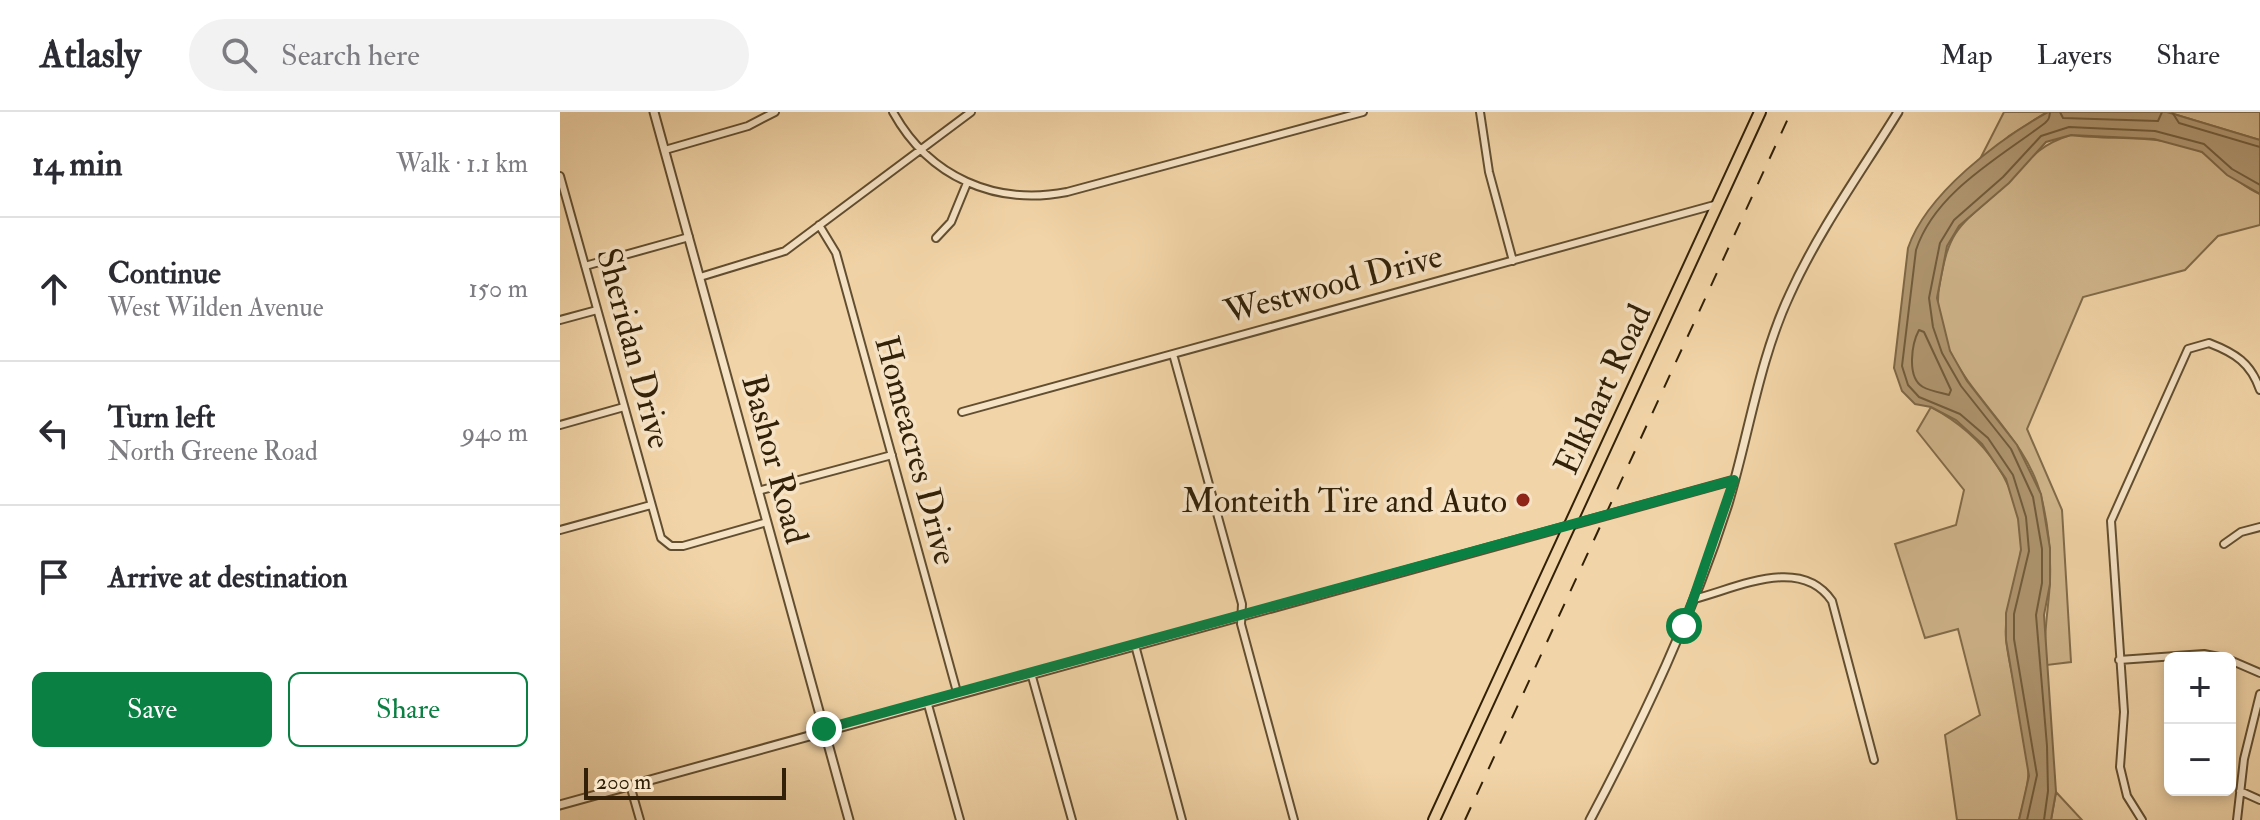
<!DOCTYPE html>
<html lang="en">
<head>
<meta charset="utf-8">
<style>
  body { margin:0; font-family:"IM FELL Double Pica",serif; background:#f2f2f3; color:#2b2b33 }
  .controls { position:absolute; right:24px; bottom:24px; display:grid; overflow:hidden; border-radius:12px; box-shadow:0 4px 12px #0003 }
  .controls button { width:72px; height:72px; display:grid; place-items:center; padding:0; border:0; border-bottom:2px solid #e1e1e2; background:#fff; color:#2b2b33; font:40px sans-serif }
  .scale { position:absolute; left:24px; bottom:20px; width:202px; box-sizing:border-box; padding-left:8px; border:4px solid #322108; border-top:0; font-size:22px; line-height:28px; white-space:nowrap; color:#322108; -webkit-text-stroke:6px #f6e3c6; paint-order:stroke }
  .stop { position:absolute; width:24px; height:24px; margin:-18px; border:6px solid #0b8043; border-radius:50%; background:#fff }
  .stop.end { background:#0b8043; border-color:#fff; box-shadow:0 2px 8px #0008 }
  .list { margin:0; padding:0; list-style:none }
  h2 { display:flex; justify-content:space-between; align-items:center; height:104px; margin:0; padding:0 32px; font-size:34px }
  h2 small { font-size:26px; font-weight:400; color:#7c7c81 }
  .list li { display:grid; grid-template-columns:52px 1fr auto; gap:24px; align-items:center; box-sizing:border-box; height:144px; padding:0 32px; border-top:2px solid #e1e1e2 }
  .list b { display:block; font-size:30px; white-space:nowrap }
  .list p { margin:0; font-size:26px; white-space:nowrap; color:#7c7c81 }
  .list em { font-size:26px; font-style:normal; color:#7c7c81 }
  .actions { display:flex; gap:16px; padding:24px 32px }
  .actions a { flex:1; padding:18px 0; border:2px solid #0b8043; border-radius:12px; text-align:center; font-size:28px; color:#0b8043 }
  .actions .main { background:#0b8043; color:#fff }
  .icon { flex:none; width:44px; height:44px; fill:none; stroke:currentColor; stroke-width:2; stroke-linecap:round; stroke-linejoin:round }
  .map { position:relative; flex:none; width:1700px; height:708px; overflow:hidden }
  header { display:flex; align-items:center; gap:48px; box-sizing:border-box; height:112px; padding:0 40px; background:#fff; border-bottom:2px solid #e1e1e2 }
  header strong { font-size:38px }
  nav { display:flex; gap:44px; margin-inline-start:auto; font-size:28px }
  .search { width:560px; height:72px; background:#f2f2f3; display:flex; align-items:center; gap:20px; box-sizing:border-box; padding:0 28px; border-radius:44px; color:#7c7c81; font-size:30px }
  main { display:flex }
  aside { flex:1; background:#fff }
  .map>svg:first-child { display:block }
  .green { fill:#d1b68c; stroke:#826c4a; stroke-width:2 }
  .water { fill:#b09771; stroke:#7e6847; stroke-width:2 }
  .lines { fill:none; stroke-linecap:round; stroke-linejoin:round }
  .shore { stroke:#715c3c; stroke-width:2 }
  .minor-casing { stroke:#624e30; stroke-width:10 }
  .tertiary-casing { stroke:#624e30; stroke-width:11 }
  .trunk-casing { stroke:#322108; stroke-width:14 }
  .minor { stroke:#f6e3c6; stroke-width:6 }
  .tertiary { stroke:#f6e3c6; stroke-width:7 }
  .trunk { stroke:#f1d4a7; stroke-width:10 }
  .rail { stroke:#322108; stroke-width:2; stroke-dasharray:14 14; stroke-linecap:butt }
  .route { stroke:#0b8043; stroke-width:10 }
  .poi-dot { fill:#8f2418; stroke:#f6e3c6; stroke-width:3 }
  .labels { text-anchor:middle; stroke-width:7; stroke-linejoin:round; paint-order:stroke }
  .street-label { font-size:34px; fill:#322108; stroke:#f6e3c6 }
  .poi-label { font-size:34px; fill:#322108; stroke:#f6e3c6; text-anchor:end }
</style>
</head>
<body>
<header>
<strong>Atlasly</strong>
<div class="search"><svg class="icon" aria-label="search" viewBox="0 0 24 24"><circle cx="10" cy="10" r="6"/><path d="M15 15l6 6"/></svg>Search here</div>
<nav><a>Map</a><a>Layers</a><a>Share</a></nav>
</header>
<main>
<aside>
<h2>14 min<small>Walk · 1.1 km</small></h2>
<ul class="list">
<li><svg class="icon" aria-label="ahead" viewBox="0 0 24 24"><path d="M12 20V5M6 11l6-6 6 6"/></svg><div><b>Continue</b><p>West Wilden Avenue</p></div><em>150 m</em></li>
<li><svg class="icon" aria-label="left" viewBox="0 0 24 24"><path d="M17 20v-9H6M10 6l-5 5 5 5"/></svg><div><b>Turn left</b><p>North Greene Road</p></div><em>940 m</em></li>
<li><svg class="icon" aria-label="arrive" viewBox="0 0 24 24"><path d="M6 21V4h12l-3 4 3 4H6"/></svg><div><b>Arrive at destination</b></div></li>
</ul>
<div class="actions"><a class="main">Save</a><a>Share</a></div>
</aside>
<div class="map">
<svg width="1700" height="708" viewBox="0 0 1700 708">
  <rect width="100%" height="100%" fill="#f1d4a7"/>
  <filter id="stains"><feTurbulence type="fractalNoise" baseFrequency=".0025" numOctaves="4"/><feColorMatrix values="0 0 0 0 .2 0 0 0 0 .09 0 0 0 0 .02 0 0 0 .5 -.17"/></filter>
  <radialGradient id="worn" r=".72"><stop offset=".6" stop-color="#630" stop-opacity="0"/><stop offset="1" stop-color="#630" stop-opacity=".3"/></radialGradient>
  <path class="green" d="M1444,0h43l-38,24 -31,27z
    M1607,0h93v28z
    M1511,23c43,6 87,-2 129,16 19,8 35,33 60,43v31l-42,11 -33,34 -102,27 -56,132 35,81 9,152 -24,3c-5,-30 2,-56 3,-85 1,-28 -2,-57 -9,-84 -19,-78 -119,-126 -101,-214 9,-48 15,-53 52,-85 31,-26 38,-50 79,-62z
    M1371,295c53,28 92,79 90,142 -1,31 -18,58 -15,90 4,42 26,99 22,139 -1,14 -6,29 -9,42h-62l-12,-85 35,-20 -22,-86 -33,9 -30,-94 61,-19 8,-35 -47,-59z
    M1496,680l26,28h-31z"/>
  <path class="water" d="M1488,0h119l93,28v54l-33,-19 -25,-23 -48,-13 -83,-4 -25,7 -37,41 -50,43 -12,20 -10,52 13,53 17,30 50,64 24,49 9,54v36l-6,31 12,177 -5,28h-32l10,-44 -23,-136v-27l15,-63 -3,-31 -12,-40 -24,-35 -26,-24 -25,-13 -16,-3 -13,-13 -8,-23 14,-120c18,-54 91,-109 140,-136z"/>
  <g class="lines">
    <path class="shore" d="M1500,0l3,6 95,3 4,-9
      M1612,0l7,11 81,24
      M1359,218l5,2 27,58 -2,5c-7,-2 -19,-4 -26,-8 -17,-10 -11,-44 -4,-57z
      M1467,708l10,-45 -23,-136v-25l15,-63 -3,-34 -13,-42 -25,-37 -28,-24 -41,-17 -11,-12 -6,-19 14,-116c19,-58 83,-92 129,-127 5,-5 4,-5 5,-11
      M1484,708l4,-29 -1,-45 -11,-131 6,-32v-34l-9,-52 -22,-48 -50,-63 -19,-33 -9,-26 -4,-29 11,-55 14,-23 49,-43 38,-41 28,-9 86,4 49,13 28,25 28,16"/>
    <g class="minor-casing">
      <path id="minor" d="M333,0c36,65 102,94 174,80l296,-80
        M920,0l9,60 24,89
        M105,38l83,-24 27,-14
        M0,64l101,362 10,8h12l84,-24
        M259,113l17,28 121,439
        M376,126l15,-16 16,-39
        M25,154l104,-29
        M140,165l85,-26 186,-139
        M0,208l37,-10
        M613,242l69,250 -1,20 53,196
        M402,300l756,-208
        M0,313l64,-18
        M198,379l134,-36
        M0,418l91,-25
        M1664,432l17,-12 19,-5
        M1134,487c43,-11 107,-44 138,2l42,159
        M575,533l47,175
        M1559,548l85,-6 20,4
        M1670,548l30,13
        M471,561l41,147
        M367,589l33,119
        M70,673l10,35
        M1680,679l20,9
        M1582,708l-15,-24 -7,-29 4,-55 -13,-191 77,-172 21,-6c26,10 42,20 51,47
        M1677,708l7,-61 16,-65"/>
    </g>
    <g class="tertiary-casing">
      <path id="tertiary" d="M94,0l195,708
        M0,693l1174,-325
        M1030,708c54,-102 103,-206 138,-316 21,-70 31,-144 62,-210 29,-64 71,-122 108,-182"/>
    </g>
    <g class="trunk-casing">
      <path id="trunk" d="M874,708l326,-708"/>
    </g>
    <use href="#minor" class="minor"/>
    <use href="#tertiary" class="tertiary"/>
    <use href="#trunk" class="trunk"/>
    <path class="rail" d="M905,708l326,-708"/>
  </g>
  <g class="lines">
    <path class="route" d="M264,617l910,-249 -50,146"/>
  </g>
  <circle class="poi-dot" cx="963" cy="388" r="8"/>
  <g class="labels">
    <g class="street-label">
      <text transform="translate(773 171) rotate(-15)" y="12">Westwood Drive</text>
      <text transform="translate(75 236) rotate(75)" y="12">Sheridan Drive</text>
      <text transform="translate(1042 277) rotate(-65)" y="12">Elkhart Road</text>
      <text transform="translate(357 338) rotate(75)" y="12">Homeacres Drive</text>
      <text transform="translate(216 347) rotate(75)" y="12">Bashor Road</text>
    </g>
    <g class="poi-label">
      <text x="947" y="400">Monteith Tire and Auto</text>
    </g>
  </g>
  <rect width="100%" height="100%" filter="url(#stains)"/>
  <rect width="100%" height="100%" fill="url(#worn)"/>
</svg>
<div class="controls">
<button>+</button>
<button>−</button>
</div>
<div class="scale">200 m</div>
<div class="stop" style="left:1124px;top:514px"></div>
<div class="stop end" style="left:264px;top:617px"></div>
</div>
</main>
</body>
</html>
